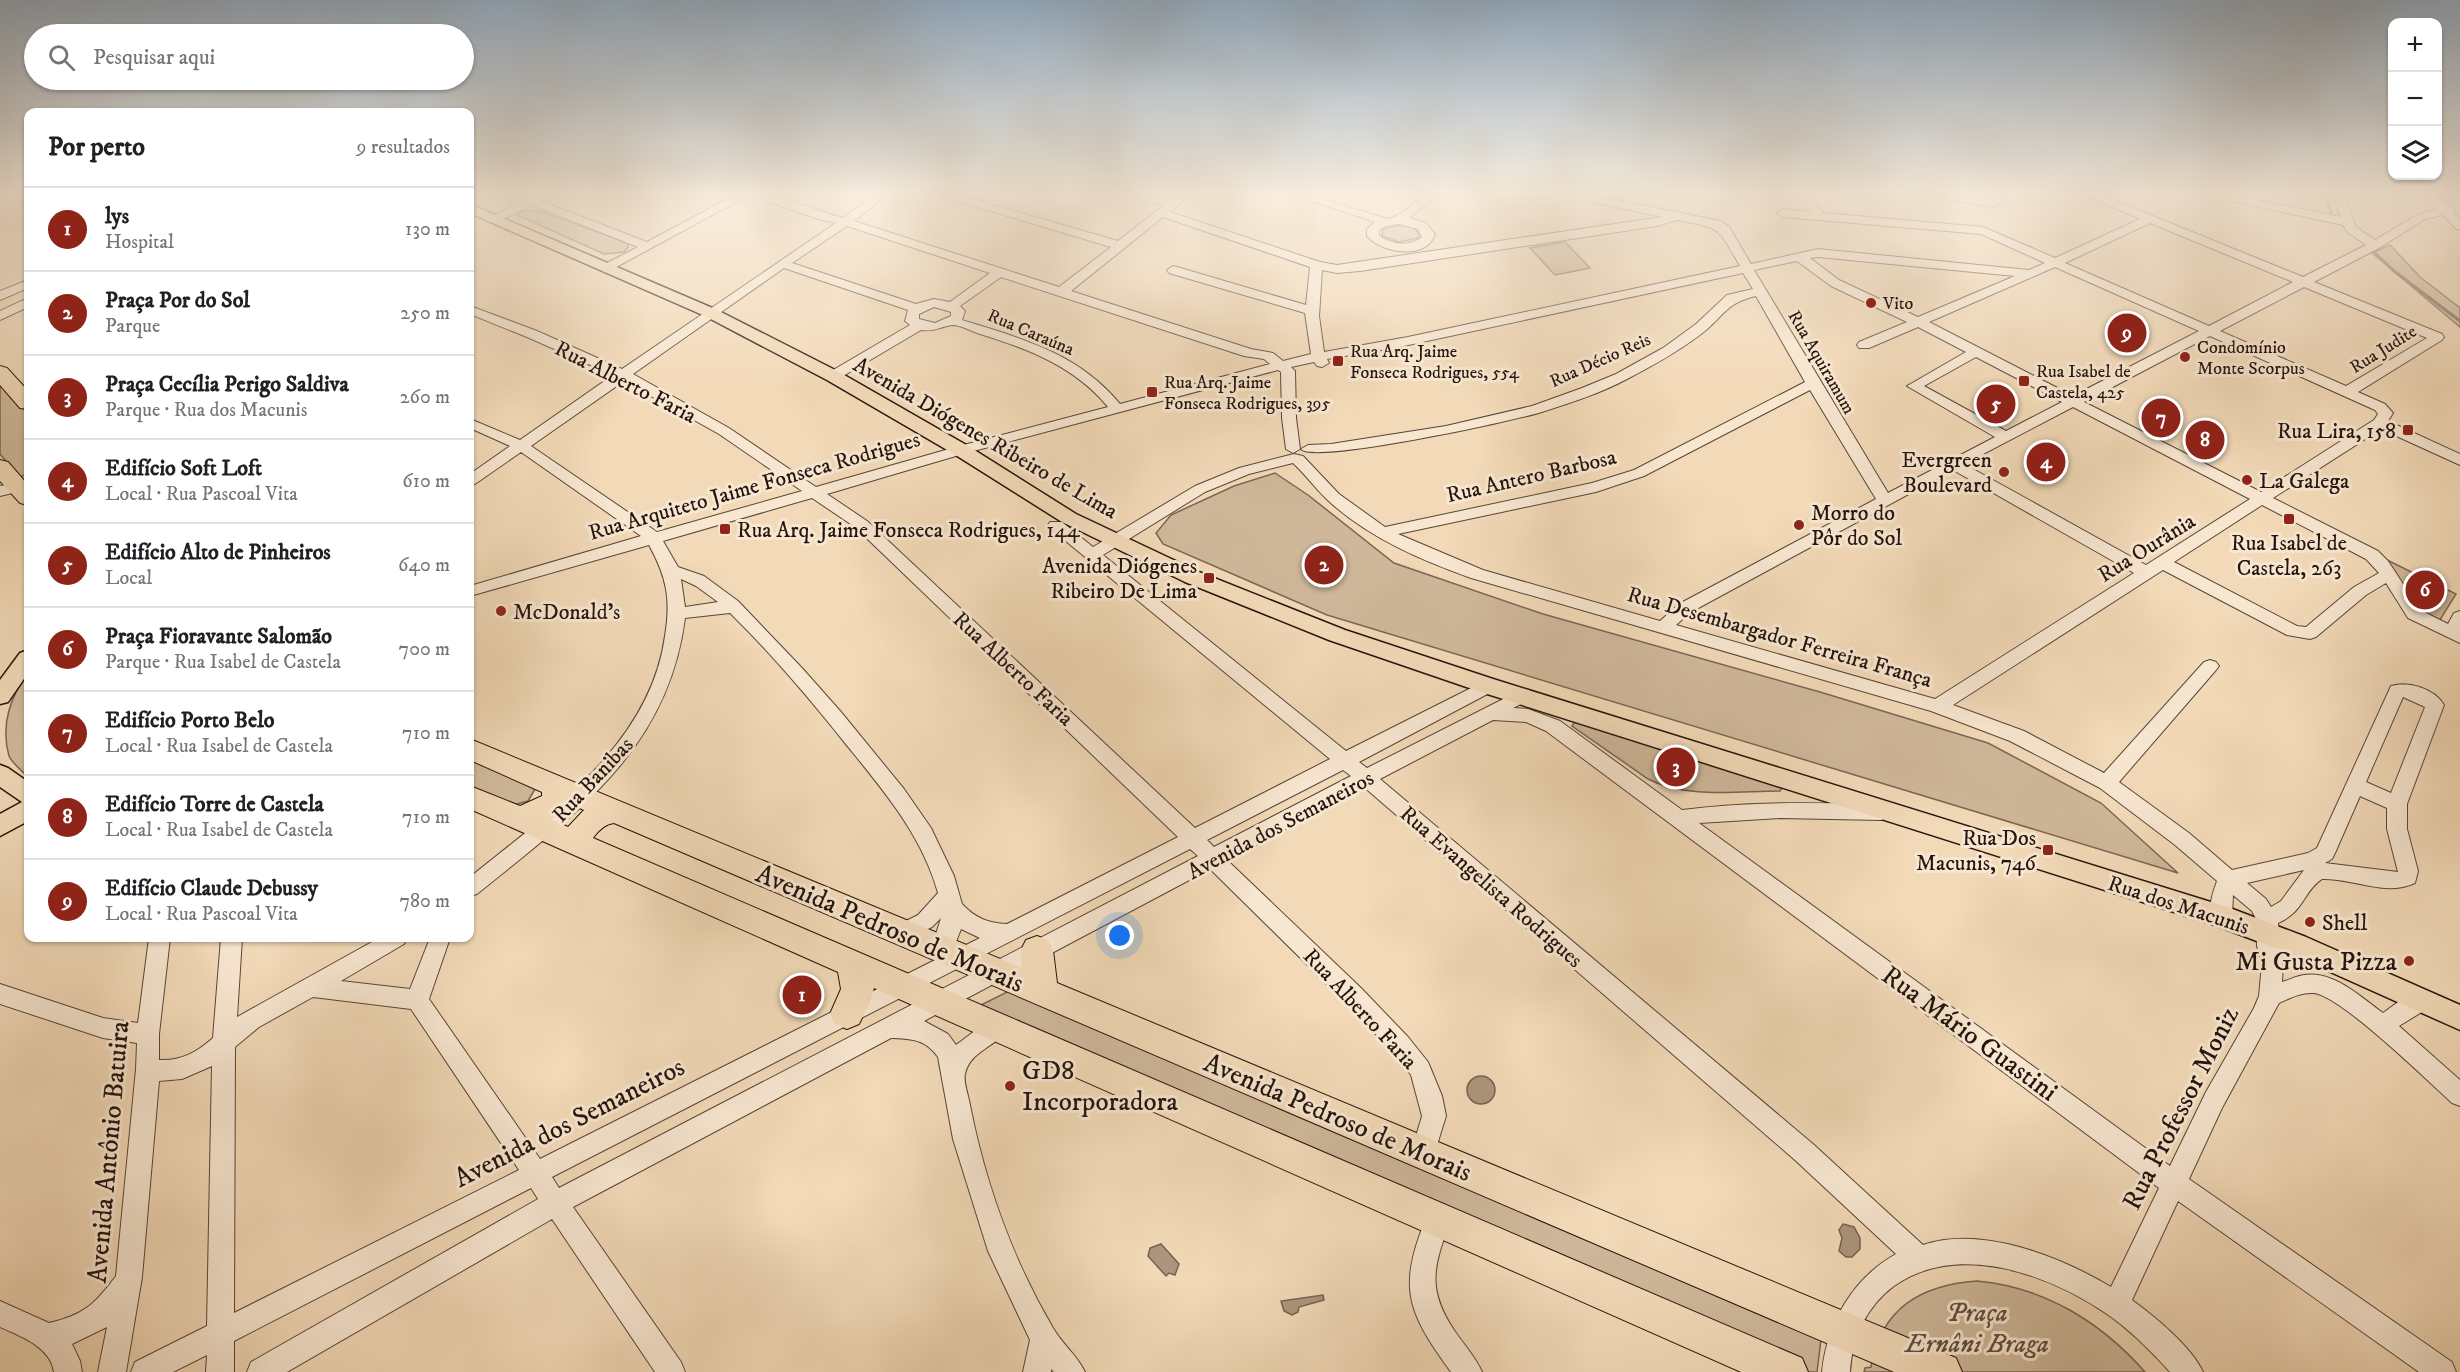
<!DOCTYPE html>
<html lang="pt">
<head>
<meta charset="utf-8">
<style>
  body { margin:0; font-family:"IM FELL DW Pica",serif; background:#f2f2f2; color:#202124 }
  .controls { position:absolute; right:18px; top:18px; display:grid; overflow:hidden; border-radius:12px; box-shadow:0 2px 4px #0004 }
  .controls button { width:54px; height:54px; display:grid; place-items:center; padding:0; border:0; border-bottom:2px solid #e0e0e0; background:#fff; color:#202124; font:30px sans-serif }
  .you { position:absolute; left:1120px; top:936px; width:21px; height:21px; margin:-15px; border:4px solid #fff; border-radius:50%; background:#1a73e8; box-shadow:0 0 0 9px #1a73e833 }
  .badge { display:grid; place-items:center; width:39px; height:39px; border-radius:50%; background:#8f2418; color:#fff; font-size:20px; font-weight:700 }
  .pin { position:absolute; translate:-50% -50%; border:3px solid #fff; box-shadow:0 2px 6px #0006 }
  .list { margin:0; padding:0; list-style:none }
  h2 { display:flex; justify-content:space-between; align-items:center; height:78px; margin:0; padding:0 24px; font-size:26px }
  h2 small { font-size:20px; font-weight:400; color:#757577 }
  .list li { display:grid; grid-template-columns:39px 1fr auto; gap:18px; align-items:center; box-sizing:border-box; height:84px; padding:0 24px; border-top:2px solid #e0e0e0 }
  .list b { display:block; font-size:22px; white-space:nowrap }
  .list p { margin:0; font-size:20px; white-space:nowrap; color:#757577 }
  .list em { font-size:20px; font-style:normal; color:#757577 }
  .icon { flex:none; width:33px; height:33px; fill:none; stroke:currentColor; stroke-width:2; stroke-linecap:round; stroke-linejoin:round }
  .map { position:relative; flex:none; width:2460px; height:1372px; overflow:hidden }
  .search { position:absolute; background:#fff; box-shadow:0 2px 4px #0004; left:24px; top:24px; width:450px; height:66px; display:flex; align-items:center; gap:15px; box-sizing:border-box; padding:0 21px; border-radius:33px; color:#757577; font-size:22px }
  .panel { position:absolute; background:#fff; box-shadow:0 2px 4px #0004; left:24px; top:108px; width:450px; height:834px; border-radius:12px }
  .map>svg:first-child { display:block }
  .green { fill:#cfb89a; stroke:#7a6654; stroke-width:1.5 }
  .water { fill:#ac967d; stroke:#766250; stroke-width:1.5 }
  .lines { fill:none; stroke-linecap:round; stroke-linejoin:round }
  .stream { stroke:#766250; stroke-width:3 }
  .minor-casing { stroke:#584538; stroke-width:2 }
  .major-casing { stroke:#24140d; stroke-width:3 }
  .highway-casing { stroke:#24140d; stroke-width:2 }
  .minor { fill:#f7e6d0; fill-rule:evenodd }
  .major { fill:#f2d9b7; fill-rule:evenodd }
  .highway { fill:#f2d9b7; fill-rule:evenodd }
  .poi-dot { fill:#8f2418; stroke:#f7e6d0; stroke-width:2 }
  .labels { text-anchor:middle; stroke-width:6; stroke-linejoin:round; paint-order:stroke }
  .far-poi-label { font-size:18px; fill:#24140d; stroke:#f7e6d0; text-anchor:start }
  .far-street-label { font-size:18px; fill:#24140d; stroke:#f7e6d0 }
  .street-label { font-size:22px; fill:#24140d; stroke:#f7e6d0 }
  .poi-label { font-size:22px; fill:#24140d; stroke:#f7e6d0; text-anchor:start }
  .near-street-label { font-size:27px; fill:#24140d; stroke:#f7e6d0 }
  .near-poi-label { font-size:27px; fill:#24140d; stroke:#f7e6d0; text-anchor:end }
  .near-park-label { font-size:27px; font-style:italic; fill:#604d3e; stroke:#f7e6d0 }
</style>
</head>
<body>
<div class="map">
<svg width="2460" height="1372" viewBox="0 0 2460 1372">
  <rect width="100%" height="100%" fill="#f2d9b7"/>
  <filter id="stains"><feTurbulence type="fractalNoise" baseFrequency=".00333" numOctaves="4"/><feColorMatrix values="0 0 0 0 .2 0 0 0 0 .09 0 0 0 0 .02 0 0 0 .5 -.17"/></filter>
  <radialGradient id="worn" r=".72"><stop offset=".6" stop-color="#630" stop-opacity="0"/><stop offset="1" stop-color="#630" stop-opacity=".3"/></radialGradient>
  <path class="green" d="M536,210l92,33v4l-4,5 -20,2 -87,-39 3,-3z
    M1401,225l13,3 5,6 -1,4 -19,4 -17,-6 1,-7z
    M1565,242l25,26 -35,7 -25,-27z
    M2390,245l30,32 40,31v19l-88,-74z
    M0,382l28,32v58l-8,6 -20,-24z
    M1275,473l33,22 86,68 149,51 277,78 168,51 113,60 77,70 -851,-258 -164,-71 -7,-11 15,-18 63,-29z
    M2377,555l79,39 -18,29 -17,-10z
    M28,671v106c-6,-6 -16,-14 -19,-21 -9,-32 2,-59 19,-85z
    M1576,720l207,66 -3,5c-42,0 -93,8 -132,-12l-76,-53z
    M470,755l64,26 1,8 -7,12 -19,5 -39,-17z
    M1015,988l807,343 -5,41h-11l-597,-263 -228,-104z
    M1977,1281c67,6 124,41 168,91h-281l1,-4 6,-1c10,-59 50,-82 106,-86z"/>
  <path class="water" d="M1467 1090a14 14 0 1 1 28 0a14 14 0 1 1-28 0Z
    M1843,1224l11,3 6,11v11l-8,8h-6l-7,-6 3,-13 -3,-8z
    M1161,1244l18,20 -4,11 -6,-2 -3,3 -18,-20 2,-8z
    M1323,1295l1,5 -25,7 -1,5 -6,3 -8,-4 -3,-10z"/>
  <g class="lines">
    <path class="stream" d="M2326,195l6,20 15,14
      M2376,254l18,17 66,50"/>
    <g class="minor-casing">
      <path id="minor" d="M16,195h12v9l-4,-1z
        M535,195h12l-1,3 -5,3 106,41 88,-47h14l-142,77 -4,-1 -2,-3 2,-3 35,-18 -106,-42 -35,17h-8l-2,-3z
        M749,195c31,-1 64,15 94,23l31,-23h13l-33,26 205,66 52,-40 -168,-50 -2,-2h18l159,46 45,-35 -31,-9 -2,-2h18l22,6 7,-6h13l-20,17 150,50 17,3 325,-48 -87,-19 -6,-3h22l130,26 8,6 22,37 67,-15 211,21 16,-7 -64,-29 -198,-17 -6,-4 6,-4 27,3 -13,-17h12l14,18 160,14 72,31 85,-39 -55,-24h16l202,82 63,-32 -19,-13 -4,-7 -126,-27 -6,-3h22l108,22 -9,-22h12l12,32 19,13 42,-25 21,-6 -13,-14h12l18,15 -2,2 7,7v11l-4,-1 -13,-14 -18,4 -46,29 -65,34 128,52 2,3 -2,3 -84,52 27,12 8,9 -5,8 72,33v11l-79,-36 -108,69 105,53 10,10 32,49 28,14 6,-11 6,-2v32l-52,-25 -22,-35 -20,12 -50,42 -6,2 -23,-4 -124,-65 -210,135 71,26 80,42 100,-111 6,-2 6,2 3,4 -3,4 -97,112 70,51 43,37 76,-17 9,-5 74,-162c17,-5 43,2 53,19l-37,99v25l11,42 -3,12c-31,14 -60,-5 -93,-4 -20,14 -17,32 -44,44 1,20 6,39 4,59 7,-2 15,-6 22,-7 29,-5 57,22 79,38 13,-9 31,-26 47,-20l3,7 -3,7 -31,19 61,54v26l-8,-3c-24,-22 -111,-107 -138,-110 -12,-1 -24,5 -35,10l-57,105 -33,71 263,183 4,10h-37l-241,-171 -46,99c22,16 60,47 71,72h-33c-19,-21 -40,-42 -63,-58 -59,-40 -149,-73 -213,-28 -28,21 -42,52 -44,86h-28c5,-49 31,-94 74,-118l-101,-94 -431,-373 -137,73 134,128 47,49 20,25 14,34 4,20 -14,45 -9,3 -9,-3 -3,-8 11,-37 -11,-41 -19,-24 -47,-49 -135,-133 -286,152 24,13 8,11 32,-24 8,-3 8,3 3,7c-9,19 -37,22 -42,46 -2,8 4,23 5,31 15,77 43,155 83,223 9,16 24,27 32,44h-31l-3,-3v3h-28l7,-32 -42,-89 -35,-112 -15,-82c-13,-18 -26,-18 -47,-19l-318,169 108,155 4,10h-30l-103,-153 -265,153h-40l4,-10 287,-163 -7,-11 -297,153v31h-28l1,-17 -34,17h-42l4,-10 72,-36 5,-260 -30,13 -23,2 -17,196 -16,95h-28l9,-45 -35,17 8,17 2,11h-28c-3,-25 -34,-36 -54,-45v-26l49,22c35,-8 46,-19 67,-47l20,-207 1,-26 -34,-5 -103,-34v-20l103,34 35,5 11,-85h21l-11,96v26c23,1 38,-8 54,-22l8,-100h21l-5,79 142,-79h28l-3,6 -63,37 69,8 20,-51h20l-21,61 111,160 399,-201 -5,-2 -3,-6 10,-32 -9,9 -30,15 -8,-3 -3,-6 3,-6 24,-12 20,-22c-16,-58 -55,-103 -93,-150 -36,-45 -74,-90 -115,-130l-45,5c-17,133 -111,197 -208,276l-7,2v-19c79,-64 180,-132 195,-241 6,-37 2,-58 -16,-91l-179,51v-10l171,-50 -120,-84 -46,32 -5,1v-11l40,-28 -40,-18v-9l50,21 93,-65 -86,-38 -57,-23v-8l67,25 85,38 214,-146 -18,-4zM1163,217l147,50 -4,38 -129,-38 -4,-1 -6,4 2,3 136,40 6,41 -28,7 -10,-8 -22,-4 -180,-58zM1677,220c45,9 40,6 63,46l-332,71 -84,15 -5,-36 3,-46 15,3 23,-2 297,-45zM2150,223l143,59 -84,44 -144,-63zM847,226l143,47 -40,29 -16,-3 -18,5 -124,-41zM1818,257l197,19 -97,41 -79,-37 -29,-22zM1797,261l34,25 76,36 -48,20 -2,3 2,3h10l49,-21 48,25 -59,34 88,51 -107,56 -134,-223zM2055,267l144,64 -126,65 -144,-74zM784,268l124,42 -3,11 5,4 -82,48 -2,3 2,3h10l83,-49c15,2 20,-4 32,-5 8,0 20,7 27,9 49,15 95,33 128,73l-152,40 -140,40 -87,-59 -96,-54zM1743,273l10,16 -26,6 -31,29 -33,24 -47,26 -34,14 -50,18 -86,20 -115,18 -23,1 -7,4c13,15 212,-28 241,-37 28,-9 59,-19 85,-33 27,-14 54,-29 78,-48 21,-18 22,-28 51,-35l49,86 -171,88 -42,13 -207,44 -46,-33 -36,-38 -9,-2 -55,14 -44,18 -102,61 -31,-25h-12l-2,3 2,3 280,231 -135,69 -328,-307 -40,-27 139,-41 312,-83 3,2 1,46 4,31 7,4 7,-4 -4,-31 -1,-47 -4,-4 23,-5 3,4 5,1 7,-4 -2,-4 72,-12zM1001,277l243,79 20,3 6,5 -150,40c-42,-51 -97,-65 -158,-84l3,-9 -5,-5zM2304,287l123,51 -81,48 -126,-55zM934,307l17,5v4l-16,7 -16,-4v-5zM2210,336l165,74 3,4 -4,6 -113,72 -177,-90zM1976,357l86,45 -56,29 -82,-45zM624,381l95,53 83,57 -145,41 -126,-86zM1810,390l66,109 -197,105 -19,17 -177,-51 -85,-36 198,-42 48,-16zM2073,407l177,92 -104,66 -182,-101zM1293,463c14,13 24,28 39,41 40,35 89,56 139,74l460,133 79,30 90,47 75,57 42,36c-5,14 -10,28 -3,41l7,3 7,-3 4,-6 1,-21 19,16 4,8 1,27 5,18 -3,32 -5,12 -48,84 -36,74 -471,-343 81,-5 101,2 7,-3 3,-5 -3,-5 -7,-3c-67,-1 -133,-3 -199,6l-122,-89 -32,-12 -15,-1 16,-8 3,-5 -3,-5 -6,-1 -156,79 -8,-6 136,-72 3,-4 -3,-4 -6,-2 -6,2 -137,69 -243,-196 102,-63 44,-18zM1953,470l181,103 -199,126 -259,-74 15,-13zM812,498l43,29 323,310 -171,87c-19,-1 -32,-6 -45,-20l-8,-28 -23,-48 -27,-39 -63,-77 -39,-44 -64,-67 -34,-25 -26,-9 -15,-26zM2262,505l104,54 13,14 -25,14 -48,40 -9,-1 -123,-64zM681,579l15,7 22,16 -33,5zM2403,697l22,10 -34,86 -25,-11zM1493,720l33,2 20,9 613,457 -48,99c-50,-30 -129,-62 -188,-42l-110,-101 -433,-365zM1343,770l8,6 -137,71 -7,-7zM2360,796l27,12v21l11,43 -73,-9 7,-4 3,-6zM1190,849l8,7 -639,332 -7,-11zM2304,870l-23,31 -10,6 -5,-8 -19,-16zM961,929l19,9 -28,14zM313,997l98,12 108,161 -285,143 1,-266 24,-20z
        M1294,195h17l76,24c21,-4 27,-24 50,-24l-28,23 17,5 9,11c-8,27 -54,19 -68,2v-7l8,-7zM1399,224l19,5 4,8c-13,10 -30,8 -43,-2v-5l7,-4z
        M1935,195c16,-1 52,-1 65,9l-6,3 -53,-9z
        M28,280v8l-28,12v-9z
        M28,298v9l-28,13v-9z
        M20,482l8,5 -3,3 -25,6v-10z
        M1438,1208l9,3 4,9c-18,46 -25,70 5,113 9,13 20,25 26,39h-31c-47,-64 -53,-87 -22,-161z"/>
    </g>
    <g class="major-casing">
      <path id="major" d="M470,204l247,106 122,62 129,74 108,68 123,58 146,58 148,49 737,229 76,29 154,68v25l-172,-77 -73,-28 -734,-233 -152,-52 -144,-58 -123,-60 -108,-68 -127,-74 -122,-64 -235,-103z
        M28,650v23l-20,29 -8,2v-24l20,-27z
        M0,765l8,3 20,14v39l-28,15v-22l22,-12 -22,-15z"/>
    </g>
    <g class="highway-casing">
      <path id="highway" d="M0,366l7,2 21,23v18l-8,-1 -20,-23z
        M0,460l8,2 20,23v20l-8,-2 -20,-22z
        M470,739l552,229 -1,-18 5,-10 11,-4 11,4 5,10 4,33 899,375 6,14h-68l-1280,-549c-9,1 -16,8 -21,15l1209,520 6,14h-67l-867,-384 -4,14 -11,22 -12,5 -12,-5 -5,-10 11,-25 -3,-17 -368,-163v-23l50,20 22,-10v-4l-72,-32zM568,803l16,7 -16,17 -17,-8 12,-8z"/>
    </g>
    <use href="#minor" class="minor"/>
    <use href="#major" class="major"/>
    <use href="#highway" class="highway"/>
  </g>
  <linearGradient id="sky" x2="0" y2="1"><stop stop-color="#90a8bd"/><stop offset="0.5" stop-color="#f9eedf"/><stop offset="1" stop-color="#f9eedf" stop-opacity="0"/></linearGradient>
  <rect width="2460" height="387" fill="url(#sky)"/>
  <g class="poi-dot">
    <circle cx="1871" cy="303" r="6"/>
    <circle cx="2185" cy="357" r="6"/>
    <rect x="1332" y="355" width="12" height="12" rx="3"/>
    <rect x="2018" y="375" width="12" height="12" rx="3"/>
    <rect x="1146" y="386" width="12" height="12" rx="3"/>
    <rect x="2402" y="424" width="12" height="12" rx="3"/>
    <circle cx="2004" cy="472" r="6"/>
    <circle cx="2247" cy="480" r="6"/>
    <rect x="2283" y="513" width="12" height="12" rx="3"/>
    <circle cx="1799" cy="525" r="6"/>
    <rect x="719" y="523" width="12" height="12" rx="3"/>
    <rect x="1203" y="572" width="12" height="12" rx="3"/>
    <circle cx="501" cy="611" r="6"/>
    <rect x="2042" y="844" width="12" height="12" rx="3"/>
    <circle cx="2310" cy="922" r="6"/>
    <circle cx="2409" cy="961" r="6"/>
    <circle cx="1010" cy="1086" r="6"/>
  </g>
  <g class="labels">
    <g class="far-poi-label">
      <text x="1883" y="309">Vito</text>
      <text x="2197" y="353">Condomínio<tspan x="2197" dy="21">Monte Scorpus</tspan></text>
      <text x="1350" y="357">Rua Arq. Jaime<tspan x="1350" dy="21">Fonseca Rodrigues, 554</tspan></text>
      <text x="2036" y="377">Rua Isabel de<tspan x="2036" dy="21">Castela, 425</tspan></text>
      <text x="1164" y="388">Rua Arq. Jaime<tspan x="1164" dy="21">Fonseca Rodrigues, 395</tspan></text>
    </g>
    <g class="far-street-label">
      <text transform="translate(1031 332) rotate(23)" y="6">Rua Caraúna</text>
      <text transform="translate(2383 349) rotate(-32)" y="6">Rua Judite</text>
      <text transform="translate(1600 360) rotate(-24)" y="6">Rua Décio Reis</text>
      <text transform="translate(1822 362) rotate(60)" y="6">Rua Aquiramum</text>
    </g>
    <g class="street-label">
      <text transform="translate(626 381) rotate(27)" y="8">Rua Alberto Faria</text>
      <text transform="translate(986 437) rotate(30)" y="8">Avenida Diógenes Ribeiro de Lima</text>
      <text transform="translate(1531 475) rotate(-13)" y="8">Rua Antero Barbosa</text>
      <text transform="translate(754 485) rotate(-16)" y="8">Rua Arquiteto Jaime Fonseca Rodrigues</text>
      <text transform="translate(2146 547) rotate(-32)" y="8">Rua Ourânia</text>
      <text transform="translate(1780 636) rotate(16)" y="8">Rua Desembargador Ferreira França</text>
      <text transform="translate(1014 668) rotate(43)" y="8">Rua Alberto Faria</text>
      <text transform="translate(592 779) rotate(-47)" y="8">Rua Banibas</text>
      <text transform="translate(1280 824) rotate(-28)" y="8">Avenida dos Semaneiros</text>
      <text transform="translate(1492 886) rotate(41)" y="8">Rua Evangelista Rodrigues</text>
      <text transform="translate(2179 904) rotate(18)" y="8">Rua dos Macunis</text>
      <text transform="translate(1361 1008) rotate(47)" y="8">Rua Alberto Faria</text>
    </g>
    <g class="poi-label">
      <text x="2396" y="438" text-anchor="end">Rua Lira, 158</text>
      <text x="1992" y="467" text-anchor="end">Evergreen<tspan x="1992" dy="25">Boulevard</tspan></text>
      <text x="2259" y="488">La Galega</text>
      <text x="1811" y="520">Morro do<tspan x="1811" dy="25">Pôr do Sol</tspan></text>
      <text x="737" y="537">Rua Arq. Jaime Fonseca Rodrigues, 144</text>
      <text x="2289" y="550" text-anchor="middle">Rua Isabel de<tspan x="2289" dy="25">Castela, 263</tspan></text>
      <text x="1197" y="573" text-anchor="end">Avenida Diógenes<tspan x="1197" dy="25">Ribeiro De Lima</tspan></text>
      <text x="513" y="619">McDonald's</text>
      <text x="2036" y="845" text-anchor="end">Rua Dos<tspan x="2036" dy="25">Macunis, 746</tspan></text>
      <text x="2322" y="930">Shell</text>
    </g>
    <g class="near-street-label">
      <text transform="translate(890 928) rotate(23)" y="9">Avenida Pedroso de Morais</text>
      <text transform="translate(1970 1033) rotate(36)" y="9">Rua Mário Guastini</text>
      <text transform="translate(2180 1108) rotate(-63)" y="9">Rua Professor Moniz</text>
      <text transform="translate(1338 1117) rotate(23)" y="9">Avenida Pedroso de Morais</text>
      <text transform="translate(569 1122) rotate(-27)" y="9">Avenida dos Semaneiros</text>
      <text transform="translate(108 1152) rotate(-85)" y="9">Avenida Antônio Batuira</text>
    </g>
    <g class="near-poi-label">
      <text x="2397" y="970">Mi Gusta Pizza</text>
      <text x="1022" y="1079" text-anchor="start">GD8<tspan x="1022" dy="31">Incorporadora</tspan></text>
    </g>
    <g class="near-park-label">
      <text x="1977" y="1321">Praça<tspan x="1977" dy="31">Ernâni Braga</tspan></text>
    </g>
  </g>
  <rect width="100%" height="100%" filter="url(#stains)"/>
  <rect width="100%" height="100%" fill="url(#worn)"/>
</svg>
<div class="controls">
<button>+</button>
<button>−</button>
<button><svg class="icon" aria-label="layers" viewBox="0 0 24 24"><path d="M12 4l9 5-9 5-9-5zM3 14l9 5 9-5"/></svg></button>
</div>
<div class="you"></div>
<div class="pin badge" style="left:802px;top:995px">1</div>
<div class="pin badge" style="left:1324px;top:565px">2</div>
<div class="pin badge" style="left:1676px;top:767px">3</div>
<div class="pin badge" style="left:2046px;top:462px">4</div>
<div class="pin badge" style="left:1996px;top:404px">5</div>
<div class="pin badge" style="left:2425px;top:590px">6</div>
<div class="pin badge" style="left:2161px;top:418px">7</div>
<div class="pin badge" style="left:2205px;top:440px">8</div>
<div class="pin badge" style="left:2127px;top:333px">9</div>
<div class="search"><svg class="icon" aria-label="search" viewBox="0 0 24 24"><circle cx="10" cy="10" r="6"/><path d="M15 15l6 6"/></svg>Pesquisar aqui</div>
<section class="panel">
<h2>Por perto<small>9 resultados</small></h2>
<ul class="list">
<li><span class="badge">1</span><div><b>lys</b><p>Hospital</p></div><em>130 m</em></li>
<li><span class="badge">2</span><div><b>Praça Por do Sol</b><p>Parque</p></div><em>250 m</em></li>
<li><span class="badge">3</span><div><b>Praça Cecília Perigo Saldiva</b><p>Parque · Rua dos Macunis</p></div><em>260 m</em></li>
<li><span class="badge">4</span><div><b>Edifício Soft Loft</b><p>Local · Rua Pascoal Vita</p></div><em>610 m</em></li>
<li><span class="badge">5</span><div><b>Edifício Alto de Pinheiros</b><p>Local</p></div><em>640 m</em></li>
<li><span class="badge">6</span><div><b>Praça Fioravante Salomão</b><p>Parque · Rua Isabel de Castela</p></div><em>700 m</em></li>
<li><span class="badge">7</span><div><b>Edifício Porto Belo</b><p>Local · Rua Isabel de Castela</p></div><em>710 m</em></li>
<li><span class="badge">8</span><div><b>Edifício Torre de Castela</b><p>Local · Rua Isabel de Castela</p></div><em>710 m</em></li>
<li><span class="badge">9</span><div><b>Edifício Claude Debussy</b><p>Local · Rua Pascoal Vita</p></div><em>780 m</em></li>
</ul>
</section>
</div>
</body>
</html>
